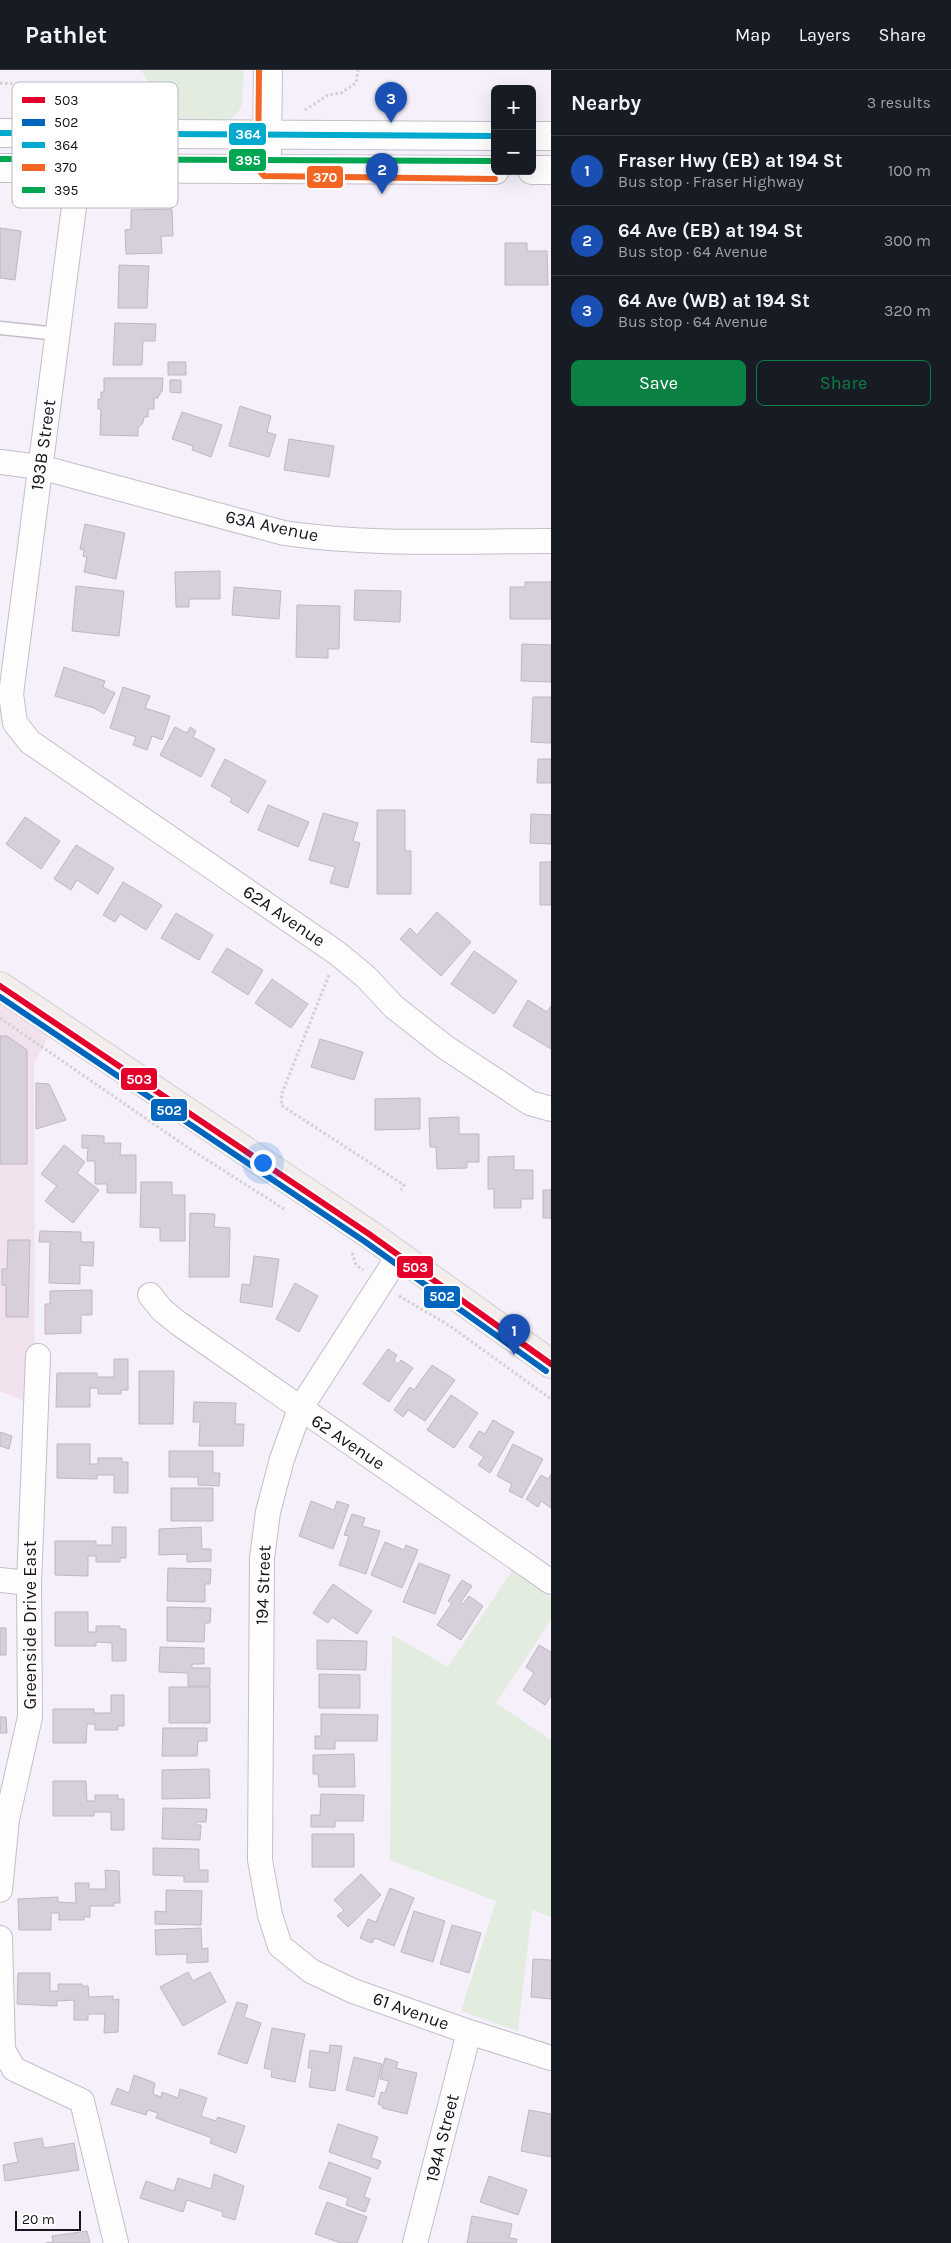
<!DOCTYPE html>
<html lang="en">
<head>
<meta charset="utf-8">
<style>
  body { margin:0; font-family:Karla,sans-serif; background:#242831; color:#f1f3f6 }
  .controls { position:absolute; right:15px; top:15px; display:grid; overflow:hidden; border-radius:8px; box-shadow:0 5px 20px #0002 }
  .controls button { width:45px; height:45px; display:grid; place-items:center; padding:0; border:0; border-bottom:1px solid #363941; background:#171b24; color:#f1f3f6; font:25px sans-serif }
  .scale { position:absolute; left:15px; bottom:12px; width:66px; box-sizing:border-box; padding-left:5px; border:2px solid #1a141e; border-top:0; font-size:14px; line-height:18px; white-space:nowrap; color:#1a141e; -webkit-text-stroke:4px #fff; paint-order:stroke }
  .you { position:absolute; left:262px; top:1092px; width:18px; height:18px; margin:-12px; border:4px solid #fff; border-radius:50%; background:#1a73e8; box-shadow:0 0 0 8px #1a73e833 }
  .badge { display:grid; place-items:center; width:32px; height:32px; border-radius:50%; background:#0b8043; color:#fff; font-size:16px; font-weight:700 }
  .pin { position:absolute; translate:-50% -41px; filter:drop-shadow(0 1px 2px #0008) }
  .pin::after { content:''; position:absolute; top:26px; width:18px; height:15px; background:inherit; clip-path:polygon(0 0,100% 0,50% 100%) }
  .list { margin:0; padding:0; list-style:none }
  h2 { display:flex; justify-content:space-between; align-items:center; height:65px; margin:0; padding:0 20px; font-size:21px }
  h2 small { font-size:16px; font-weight:400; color:#9ea1a6 }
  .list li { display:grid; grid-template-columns:32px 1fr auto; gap:15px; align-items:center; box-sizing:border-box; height:70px; padding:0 20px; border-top:1px solid #363941 }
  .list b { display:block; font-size:19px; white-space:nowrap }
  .list p { margin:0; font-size:16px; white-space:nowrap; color:#9ea1a6 }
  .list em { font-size:16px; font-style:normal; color:#9ea1a6 }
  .actions { display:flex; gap:10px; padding:15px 20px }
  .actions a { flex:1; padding:11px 0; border:1px solid #0b8043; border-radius:8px; text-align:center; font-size:18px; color:#0b8043 }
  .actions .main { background:#0b8043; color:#fff }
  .map { position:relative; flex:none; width:551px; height:2173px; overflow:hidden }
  header { display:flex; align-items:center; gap:30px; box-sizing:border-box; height:70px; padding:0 25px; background:#171b24; border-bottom:1px solid #363941 }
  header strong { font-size:24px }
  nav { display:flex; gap:28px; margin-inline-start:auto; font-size:18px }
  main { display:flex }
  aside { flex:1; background:#171b24 }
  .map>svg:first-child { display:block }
  .commercial { fill:#f2e2ed }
  .green { fill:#e2eddf }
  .building { fill:#d7cfdc; stroke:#bdb8c1 }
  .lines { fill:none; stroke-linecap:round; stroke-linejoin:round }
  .lane-casing { stroke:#c4bec8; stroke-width:15 }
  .street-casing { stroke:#c4bec8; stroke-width:26 }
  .secondary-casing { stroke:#c4bec8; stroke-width:30 }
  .primary-casing { stroke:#d2cfd4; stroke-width:30 }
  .path { stroke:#d3d1d4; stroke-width:3; stroke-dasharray:2.5 2.5; stroke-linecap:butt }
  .lane { stroke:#fefdfe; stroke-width:12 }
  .street { stroke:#fefdfe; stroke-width:24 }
  .secondary { stroke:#fefdfe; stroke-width:28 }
  .primary { stroke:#f3edec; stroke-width:28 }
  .bus-1-casing { stroke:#fff; stroke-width:10 }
  .bus-2-casing { stroke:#fff; stroke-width:10 }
  .bus-3-casing { stroke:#fff; stroke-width:10 }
  .bus-4-casing { stroke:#fff; stroke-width:10 }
  .bus-5-casing { stroke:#fff; stroke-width:10 }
  .bus-1 { stroke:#e4002b; stroke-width:6 }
  .bus-2 { stroke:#0065bd; stroke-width:6 }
  .bus-3 { stroke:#00a9ce; stroke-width:6 }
  .bus-4 { stroke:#f26522; stroke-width:6 }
  .bus-5 { stroke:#00a651; stroke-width:6 }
  .labels { text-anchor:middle; stroke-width:4; stroke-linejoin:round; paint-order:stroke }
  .street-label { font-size:18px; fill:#1a141e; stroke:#fff }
  .key { fill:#fff; stroke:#bab8bc; stroke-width:1 }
  .key-label { font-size:14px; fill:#1a141e }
  .line-badge { stroke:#fff; stroke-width:2 }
  .badge-label { font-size:14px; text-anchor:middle; font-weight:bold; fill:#fff }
</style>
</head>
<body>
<header>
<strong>Pathlet</strong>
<nav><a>Map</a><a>Layers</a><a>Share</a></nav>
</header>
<main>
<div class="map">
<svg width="551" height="2173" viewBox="0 0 551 2173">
  <rect width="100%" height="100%" fill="#f5f0f9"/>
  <path class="commercial" d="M0,928l50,35 -16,31 1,279 -9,59 -26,-11z"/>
  <path class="green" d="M141,0h103l-2,33 -3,8 -10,9 -6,2 -66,2v-28z
    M512,1501l39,27v22l-55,83 55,37v177l-19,-7 -14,121 -57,-20 35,-110 -106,-41 2,-225 56,32z"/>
  <path class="building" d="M172,139l1,27h-12l1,17 -36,1 -1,-24 6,-1v-19z
    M0,158l21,3 -6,49 -15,-2z
    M505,173h22v8h20l1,34h-43z
    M119,195l30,1 -2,42h-29z
    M115,253l41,1 -1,17h-12l-1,24h-29z
    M168,292h18v13h-18z
    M104,308h59l-1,14h-2v3h-2v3h-4v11h-6v8h-4l-1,6 -5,5v8l-38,-1 1,-26h-3v-10h3v-7h3z
    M170,310h11v13l-11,-1z
    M240,336l31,10 -4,16 9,3 -7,22 -40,-11z
    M182,342l40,13 -11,32 -19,-7 1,-4 -21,-7z
    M289,369l45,7 -5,31 -45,-7z
    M85,454l40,9 -9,46 -32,-7 3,-15 -4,-1 1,-6 -4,-1z
    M220,501v28h-31v8h-13l-1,-35z
    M525,512h26v37h-41v-32h15z
    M76,516l48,5 -5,45 -47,-5z
    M234,517l47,4 -2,28 -47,-4z
    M355,520l46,1 -1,31 -46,-2z
    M297,535l43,1 -1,43h-11v9l-32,-1z
    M522,574l29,1v37l-30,-1z
    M64,597l41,14 -2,6 12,6 -11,21 -10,-6 -39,-12z
    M123,617l27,9 -5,12 25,8 -8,24 -10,-4 -5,14 -14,-5 3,-8 -26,-9z
    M533,627h18v46l-20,-1z
    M175,657l12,6 3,-6 6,4 -3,6 22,12 -14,28 -41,-22z
    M225,689l41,22 -18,32 -18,-11 2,-4 -21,-12z
    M538,689h13v24h-14z
    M268,735l41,17 -11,25 -40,-17z
    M377,740h28v41h6v43h-34z
    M323,743l35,10 -5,18 7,2 -12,45 -18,-5 5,-16 -26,-7z
    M531,744l20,1v29l-21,-1z
    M25,747l35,24 -19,28 -35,-25z
    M76,775l38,23 -16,26 -21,-14 -6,10 -17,-11z
    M540,792h11v43h-11z
    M123,812l39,23 -16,25 -26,-16 -5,8 -12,-7z
    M437,842l34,30 -30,34 -41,-37 10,-11 7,7z
    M176,843l37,22 -14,25 -38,-22z
    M227,878l36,22 -15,25 -36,-23z
    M474,881l43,30 -23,33 -43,-30z
    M272,909l36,25 -17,24 -36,-25z
    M528,930l19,12 4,-6v43l-38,-23z
    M0,966h7l20,14v114h-27z
    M320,969l43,13 -9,28 -43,-13z
    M36,1013l13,1 17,36 -30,9z
    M420,1028v31l-45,1v-31z
    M459,1047v17h20v28h-12v6l-30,1 -1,-22h-6l-1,-29z
    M82,1065l22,1v7h17l-1,12h16v38h-29v-9h-12v-23h-8l1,-13h-6z
    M64,1075l21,17 -8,11 22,17 -26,33 -28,-22 12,-15 -16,-12z
    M514,1086v14h19v29h-12v9h-27v-19h-6v-32z
    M141,1112h31v13h13v46h-25v-13l-20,-1z
    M543,1120h8v28h-8z
    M190,1143l25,1 -1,13 16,1 -1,49h-40z
    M40,1161l41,1v10h13l-1,24 -13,-1v19l-31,-1 1,-41h-11z
    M8,1170h22l-2,77h-22v-32h-4v-16h5z
    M254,1186l25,3 -7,48 -32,-5 2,-18 8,1z
    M295,1213l23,13 -19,36 -23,-13z
    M92,1220v25h-11v18l-36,1v-30h5v-13z
    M388,1279l9,6 -3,5 4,4 3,-4 12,8 -24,34 -26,-18z
    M114,1289h14v31h-7v4h-23v-6h-8v19h-34l1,-34h40v4h17z
    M432,1295l23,15 -30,41 -17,-11 -5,7 -9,-7 16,-23 4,3z
    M139,1301h35l-1,53h-34z
    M451,1325l27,18 -24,35 -27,-18z
    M194,1332l42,1 -1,21h9l-1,22h-44l1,-24h-7z
    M493,1350l21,12 -24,41 -12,-8 6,-8 -15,-10 10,-16 6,3z
    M0,1362l12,4 -3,13 -9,-3z
    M57,1374h33v20h8v-6h24v4h6v31h-14v-18h-17v4l-40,-1z
    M513,1374l30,15 -21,39 -13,-7 3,-7 -15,-8z
    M169,1381h44v22h7l-1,13 -21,-1v-8h-29z
    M551,1404v34l-10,-7 -3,6 -12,-8 15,-24 7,4z
    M171,1418h42v33h-42z
    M311,1431l23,9 3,-9 12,4 -16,44 -34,-13z
    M352,1444l13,4 -3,8 18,5 -14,43 -27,-9 10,-29 -5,-1z
    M112,1457h14v31h-6v4h-24v-6h-8v20l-33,-1v-34h41v4h16z
    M201,1457l1,22h9v12l-24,1v-8l-28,1v-26z
    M385,1472l19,8 2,-5 12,5 -16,38 -31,-13z
    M419,1493l31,12 -15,39 -32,-12z
    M168,1498l43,1 -1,15h-5v18l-38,-1z
    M462,1510l10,6 -11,16 2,2 6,-8 14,10 -22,34 -24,-15 15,-22 -4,-2z
    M333,1514l39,27 -15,23 -25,-17 -4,6 -15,-10z
    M167,1537l44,1 -1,15h-5l-1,19 -37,-1z
    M55,1542h33v20h8v-6h24v3h6v32h-14v-18l-16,-1v4h-41z
    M0,1558h6v27h-6z
    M317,1570l50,1 -1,29 -49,-1z
    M539,1575l12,7v44l-6,9 -22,-15 11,-17 -8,-6z
    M160,1577l44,1v16h-12v4h18v18h-22v-13l-29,-1z
    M319,1604l41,1v33h-41z
    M169,1617h41v36h-41z
    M111,1625h13v31h-6v4h-23v-6h-8l-1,19h-33v-34h41v4h17z
    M321,1644l57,1 -1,26h-42v8h-20v-13h6z
    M0,1647h6l1,16h-7z
    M163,1658h44v13h-9l-1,15h-35z
    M354,1684l1,33h-36l-1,-13h-5v-19z
    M209,1699l1,29 -48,1v-29z
    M53,1711h33l1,20h8v-6h23v4h6v31h-13v-18h-17v4h-41z
    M321,1724l43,1 -1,26h-28v6h-24v-12h9z
    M163,1738l44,1 -1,13h-10v3h5l-1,15 -38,-1z
    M312,1764h42v33h-42z
    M153,1778l46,1v21h9v12h-24v-6l-31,-1z
    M105,1800l14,1 1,32h-6v3h-24v11h-6v3h-25v-7h-8v17h-32l-1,-31 40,-2v5l18,1 -1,-20h14v6h17z
    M361,1804l20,21 -33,32 -11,-11 7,-6 -10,-10z
    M390,1818l24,10 -20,48 -19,-8 -3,5 -12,-5 8,-19 8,3z
    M166,1820l36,1 -1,34 -46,-1v-13l11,1z
    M414,1841l31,10 -12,41 -32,-10z
    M452,1855l29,8 -12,40 -29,-9z
    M201,1858l1,21 6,-1v14l-21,1v-9l-31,1 -1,-25z
    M533,1889l18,1v39l-20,-2z
    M188,1902l5,9 17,-9 16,30 -43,24 -23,-39z
    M18,1903h32v18h8v-7h24v2h6l1,11 24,-1v4l6,-1 -1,33 -14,1 1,-19h-17v6h-14v-20l-17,1v5l-40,-2z
    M237,1932l11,3 -4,12 17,6 -14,41 -29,-10z
    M272,1958l33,6 -10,48 -24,-5 1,-7 -8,-2z
    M330,1975l12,1 -7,45 -26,-4 3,-19h-4l2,-18 19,3z
    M354,1987l28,7 -8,33 -28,-7z
    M385,1988l13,4 -2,6 21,5 -10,41 -25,-6 1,-2 -5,-2 3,-12 4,1 4,-12 -9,-2z
    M134,2005l21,8 -2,11 8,3 1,-5 16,6 2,-9 27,9 -6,18 15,5 2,-4 27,9 -9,27 -26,-10 2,-5 -56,-20 2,-5 -10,-3 -2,5 -35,-11 6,-16 12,5z
    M529,2040l22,4v43l-30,-6z
    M338,2054l40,13 -7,21 10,3 -3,8 -49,-17z
    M42,2068l2,10 30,-5 5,27 -74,11 -2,-16 15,-3 -4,-19z
    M329,2092l42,16 -7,19 6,2 -5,13 -19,-7 2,-7 -29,-10z
    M214,2104l30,12 -9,34 -13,-4 1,-4 -36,-12 -4,12 -43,-14 6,-17 28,10 4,-13 33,11z
    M489,2106l38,14 -9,25 -38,-13z
    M327,2132l40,15 -10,26h-16l-26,-9z
    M472,2146l40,8 -3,14 8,1 -1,4h-49z
    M87,2161l3,12h-44l7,-1 -1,-6z"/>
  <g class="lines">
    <g class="lane-casing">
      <path id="lane" d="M0,258l58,6"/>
    </g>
    <g class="street-casing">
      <path id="street" d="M79,98l-68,526 4,29 15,19 307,211 29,24 28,30 51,40 85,56 21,6
        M0,392l40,5 244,66c88,13 178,8 267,8
        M399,1185l-99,154 -18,50 -14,53 -6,46 -2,302 10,55 10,31 31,25 42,20 116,41 82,26
        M150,1225l12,15 16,13 373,259
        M0,1510l29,3
        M0,1820l7,-71 23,-102 -1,-134 9,-227
        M0,1868l3,112 11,19 68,32 34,142
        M415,2173l54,-211"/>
    </g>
    <g class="secondary-casing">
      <path id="secondary" d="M0,63l495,3
        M532,66h19
        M267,82l1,-82
        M0,98l495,2
        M532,100h19"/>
    </g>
    <g class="primary-casing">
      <path id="primary" d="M0,916l369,248 182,130"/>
    </g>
    <path class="path" d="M0,13l86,5h49
      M23,13l1,26
      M305,40l23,-15 13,-2 15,-10 2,-13
      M329,905l-47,118 -1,12 123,80 -3,5
      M0,948l193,133 91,58
      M352,1183l4,12 7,5
      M399,1226l51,30 101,73"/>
    <use href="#lane" class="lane"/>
    <use href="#street" class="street"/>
    <use href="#secondary" class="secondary"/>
    <use href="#primary" class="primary"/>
    <g class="bus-1-casing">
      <path id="bus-1" d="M0,916l369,248 182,130"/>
    </g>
    <g class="bus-2-casing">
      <path id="bus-2" d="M0,927l364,244 182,130"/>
    </g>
    <g class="bus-3-casing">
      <path id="bus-3" d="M0,63l495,3"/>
    </g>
    <g class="bus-4-casing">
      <path id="bus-4" d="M259,0l-1,99 6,7 231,3"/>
    </g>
    <g class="bus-5-casing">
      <path id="bus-5" d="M0,89l495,2"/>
    </g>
    <use href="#bus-1" class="bus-1"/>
    <use href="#bus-2" class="bus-2"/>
    <use href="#bus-3" class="bus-3"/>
    <use href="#bus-4" class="bus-4"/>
    <use href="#bus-5" class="bus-5"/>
  </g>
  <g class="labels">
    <g class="street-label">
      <text transform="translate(43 375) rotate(-82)" y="6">193B Street</text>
      <text transform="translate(272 456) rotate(12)" y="6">63A Avenue</text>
      <text transform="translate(284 846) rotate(34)" y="6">62A Avenue</text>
      <text transform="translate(348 1372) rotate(34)" y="6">62 Avenue</text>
      <text transform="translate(263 1515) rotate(-88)" y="6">194 Street</text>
      <text transform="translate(30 1555) rotate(-90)" y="6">Greenside Drive East</text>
      <text transform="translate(411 1941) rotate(20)" y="6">61 Avenue</text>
      <text transform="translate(442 2068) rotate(-76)" y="6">194A Street</text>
    </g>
  </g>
  <rect x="12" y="12" width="166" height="126" rx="8" class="key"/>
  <rect x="22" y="27" width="23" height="6" fill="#e4002b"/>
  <rect x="22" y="49" width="23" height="7" fill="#0065bd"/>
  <rect x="22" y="72" width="23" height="6" fill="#00a9ce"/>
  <rect x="22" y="94" width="23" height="7" fill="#f26522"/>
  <rect x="22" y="117" width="23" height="6" fill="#00a651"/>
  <g class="key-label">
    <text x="54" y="35">503</text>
    <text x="54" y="57">502</text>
    <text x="54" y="80">364</text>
    <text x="54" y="102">370</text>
    <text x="54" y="125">395</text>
  </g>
  <g class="line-badge">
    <rect x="228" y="52" width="39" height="24" rx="5" fill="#00a9ce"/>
    <rect x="228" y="78" width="39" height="24" rx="5" fill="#00a651"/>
    <rect x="306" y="95" width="38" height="24" rx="5" fill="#f26522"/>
    <rect x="120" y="997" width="38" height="24" rx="5" fill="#e4002b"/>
    <rect x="150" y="1028" width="38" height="24" rx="5" fill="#0065bd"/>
    <rect x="396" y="1185" width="38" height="24" rx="5" fill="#e4002b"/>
    <rect x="423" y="1215" width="38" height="24" rx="5" fill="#0065bd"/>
  </g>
  <g class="badge-label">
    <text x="248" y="69">364</text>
    <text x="248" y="95">395</text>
    <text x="325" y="112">370</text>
    <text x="139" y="1014">503</text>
    <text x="169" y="1045">502</text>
    <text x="415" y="1202">503</text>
    <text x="442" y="1231">502</text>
  </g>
</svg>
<div class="controls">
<button>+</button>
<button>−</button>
</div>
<div class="scale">20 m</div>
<div class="you"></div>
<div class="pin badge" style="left:514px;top:1285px;background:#1a4fb4">1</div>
<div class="pin badge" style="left:382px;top:124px;background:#1a4fb4">2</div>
<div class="pin badge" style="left:391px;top:53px;background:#1a4fb4">3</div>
</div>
<aside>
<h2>Nearby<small>3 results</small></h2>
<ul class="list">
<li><span class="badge" style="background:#1a4fb4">1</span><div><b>Fraser Hwy (EB) at 194 St</b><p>Bus stop · Fraser Highway</p></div><em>100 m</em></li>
<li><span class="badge" style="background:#1a4fb4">2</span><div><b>64 Ave (EB) at 194 St</b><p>Bus stop · 64 Avenue</p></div><em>300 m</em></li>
<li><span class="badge" style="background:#1a4fb4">3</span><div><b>64 Ave (WB) at 194 St</b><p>Bus stop · 64 Avenue</p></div><em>320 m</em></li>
</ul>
<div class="actions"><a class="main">Save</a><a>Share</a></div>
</aside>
</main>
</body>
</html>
